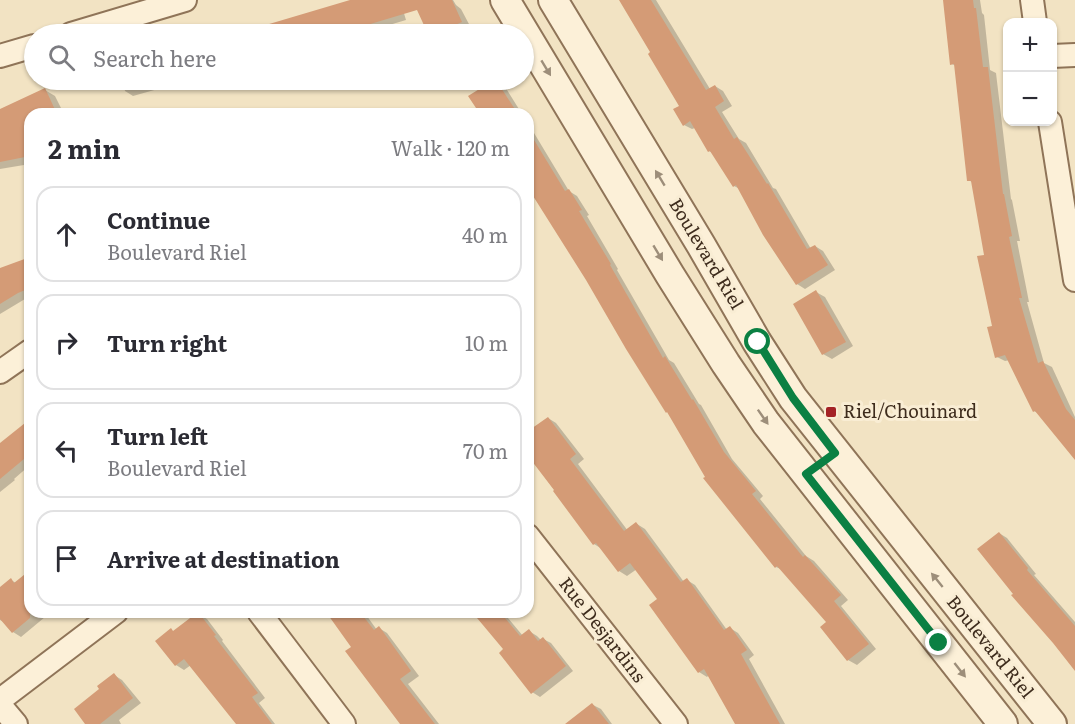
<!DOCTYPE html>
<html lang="en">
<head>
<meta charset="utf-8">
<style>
  body { margin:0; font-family:Literata,serif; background:#f2f2f3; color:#2b2b33 }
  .controls { position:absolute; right:18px; top:18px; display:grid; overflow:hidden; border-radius:12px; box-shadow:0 2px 4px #0004 }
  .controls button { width:54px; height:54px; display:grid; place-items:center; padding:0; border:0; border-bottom:2px solid #e1e1e2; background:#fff; color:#2b2b33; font:30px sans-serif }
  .stop { position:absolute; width:18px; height:18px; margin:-14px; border:4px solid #0b8043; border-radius:50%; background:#fff }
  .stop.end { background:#0b8043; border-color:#fff; box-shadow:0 2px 6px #0008 }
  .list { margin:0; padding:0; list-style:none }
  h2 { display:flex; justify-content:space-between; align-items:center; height:78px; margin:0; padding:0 24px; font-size:26px }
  h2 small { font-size:20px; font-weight:400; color:#7c7c81 }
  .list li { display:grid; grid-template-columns:39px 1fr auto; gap:18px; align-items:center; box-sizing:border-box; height:96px; margin:0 12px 12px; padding:0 12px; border:2px solid #e1e1e2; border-radius:18px }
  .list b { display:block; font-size:22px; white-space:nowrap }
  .list p { margin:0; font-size:20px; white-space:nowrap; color:#7c7c81 }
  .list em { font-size:20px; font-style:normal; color:#7c7c81 }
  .icon { flex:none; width:33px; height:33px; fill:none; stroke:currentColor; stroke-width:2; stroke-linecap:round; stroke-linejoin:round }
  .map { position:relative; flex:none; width:1075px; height:724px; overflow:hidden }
  .search { position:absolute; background:#fff; box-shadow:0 2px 4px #0004; left:24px; top:24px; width:510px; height:66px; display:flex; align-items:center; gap:15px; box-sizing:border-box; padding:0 21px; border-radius:33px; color:#7c7c81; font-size:22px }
  .panel { position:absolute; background:#fff; box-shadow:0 2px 4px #0004; left:24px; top:108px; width:510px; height:510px; border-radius:18px }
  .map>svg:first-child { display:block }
  .shadow { fill:#0003 }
  .building { fill:#d49b76 }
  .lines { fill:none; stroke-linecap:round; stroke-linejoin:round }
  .minor-casing { stroke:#8f7458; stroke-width:26 }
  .tertiary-casing { stroke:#8f7458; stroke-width:32 }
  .minor { stroke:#fcf0d8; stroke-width:22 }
  .tertiary { stroke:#fcf0d8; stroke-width:28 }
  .oneway { fill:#9d8e7a }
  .route { stroke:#0b8043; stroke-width:8 }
  .poi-dot { fill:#a42225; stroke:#f9edd4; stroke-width:2 }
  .labels { text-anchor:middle; stroke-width:6; stroke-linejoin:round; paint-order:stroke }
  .street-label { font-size:18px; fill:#3e2c1d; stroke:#f9edd4 }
  .poi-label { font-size:18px; fill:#3e2c1d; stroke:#f9edd4; text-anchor:start }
</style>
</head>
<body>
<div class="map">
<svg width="1075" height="724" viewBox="0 0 1075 724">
  <rect width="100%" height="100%" fill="#f2e3c3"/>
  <path class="shadow" d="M356,0h44l6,20 -47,14h-118z
    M414,0h39l3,5 5,4 9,17 -18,8h-22z
    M620,0h36l54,89 5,-3 8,5 9,15 -10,6 17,27 7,4 27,45 3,1 35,60 4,-3 8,5 12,19 -30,19 -8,-5 -57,-95 -6,-3 -21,-33 -4,-2 -14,-23 -3,1 -8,-4 -3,-19 -28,-53z
    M944,0h36l2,13 2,2 6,55 6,3 15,126 1,1 8,41h-3l12,61h-2l17,61 8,4 23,50v40l-35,-43 -6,-3 -24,-51 -5,1 -8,-4 -11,-101 -13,-73 -4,-3 -13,-114 -4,-2z
    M122,80h68l-57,16 -8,-5z
    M495,81l9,4 18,29h-40z
    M45,90l10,6 9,18h-34v50l-30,5v-56z
    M528,123l41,68 8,5 12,19 -2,1 31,53 -1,1 52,90 5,3 25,41 2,1 31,54 31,37 -3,3 46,57 8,5 34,39 -7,6 35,43 -19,16 -9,-5 -26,-32 6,-6 -45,-52 -7,-3 -69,-90 -37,-64 -138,-221 -2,1 -2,-1z
    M30,258v38l-30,18v-45z
    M816,292l9,5 28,49 -21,13 -9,-5z
    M548,418l8,5 28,36 -6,5 50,67 9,-7 8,5 39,53 3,-2 8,5 32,45 3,-2 8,5 16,22 -5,4 36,65h-49l-27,-49 -2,2 -8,-5 -40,-73 -22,-30 -10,7 -8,-5 -17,-22 -8,-5 -66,-90v-21z
    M30,421v44l-16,14 1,1 -15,12v-47z
    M999,533l8,5 29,36 -2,1 41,47v46l-60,-74z
    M30,572v40h14l-2,1 3,4 -24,20 -8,-5 -9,-10 -4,-2v-31l11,-9 5,3z
    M327,612h37l13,18 2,-2 8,5 32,43 -11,8 31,40h-37l-49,-77z
    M474,612h29l20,24 6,-5 8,5 4,4 2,-1 8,4 22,28 -33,26 -8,-5 -27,-42z
    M198,614l9,5 16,21 -1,1 43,57 -6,5 16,21h-38l-46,-59 -7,5 -8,-5 -2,-33z
    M114,675l8,5 19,23 -22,17 2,4h-34l14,-34z
    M593,705l8,4 11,15h-45z"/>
  <path class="building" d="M350,0h102l10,22 -28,12h-6l-11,-24 -80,24h-88v-4z
    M619,0h32l55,90 9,-5 9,16 -9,6 19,32 3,-2 30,47 1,-1 39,66 8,-4 13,20 -32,20 -33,-50 -27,-50 -3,2 -23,-36 -2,1 -18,-31 -7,5 -10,-17 6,-3 -31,-52 2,-2z
    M943,0h30l1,8h2l7,59h5l15,127h1l8,42 -3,1 13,61h-3l19,65 5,-2 23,48 9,11v40l-40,-49 -2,1 -28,-57 -10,3 -8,-31 5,-1 -15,-70 7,-1 -13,-74h-4l-13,-117 -4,1z
    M494,80h2l22,34h-38l-12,-18z
    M45,88l12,26h-27v42l-30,6v-53z
    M528,130l37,61 4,-2 13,21 -3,1 32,53 -1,1 53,93 2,-2 27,44 1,-1 31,53 32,39 -4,3 51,63 2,-2 36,40 -7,6 35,43 -22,17 -27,-34 6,-5 -49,-56 -2,2 -72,-90 2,-1 -38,-65 -1,1 -40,-64 -40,-69 -58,-92z
    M30,257v31l-12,5 -18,11v-36z
    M816,290l30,52 -24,13 -29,-51z
    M548,417l28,37 -6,5 54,72 12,-9 45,60 6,-4 37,52 6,-4 17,24 -6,4 39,70h-45l-31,-55 -6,4 -49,-68 8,-6 -27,-36 -12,9 -22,-29 -3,2 -40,-54 1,-1 -26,-34v-25z
    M30,419v35l-30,25v-36z
    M999,532l29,36 -1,2 48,56v45l-22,-28 -42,-48 2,-1 -36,-45z
    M30,570v48l-18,15 -12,-14v-32l11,-9 3,5z
    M198,612l18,23 -2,1 44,57 -6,4 20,27h-36l-52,-65 -9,7 -20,-25 16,-13 2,3z
    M326,612h34l14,18 5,-4 32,45 -11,8 35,45h-35l-55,-73 6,-4z
    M472,612h28l20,24 9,-7 9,12 5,-4 23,29 -35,28 -32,-41 4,-4z
    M114,673l19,25 -33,26h-15l-11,-15 25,-20 -2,-3z
    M592,703l17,21h-44z"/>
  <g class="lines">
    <g class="minor-casing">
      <path id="minor" d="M1032,0l3,22
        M71,34l114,-34
        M0,56l34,-10
        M1052,56l23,-1
        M1050,122l25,158
        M0,372l30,-21
        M528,536l148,188
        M259,612l85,112
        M0,700l116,-88
        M0,705l16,19"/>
    </g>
    <g class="tertiary-casing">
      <path id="tertiary" d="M505,0l165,275 56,89 40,59 237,301
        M553,0l148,245 56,97 36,56 259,326"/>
    </g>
    <use href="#minor" class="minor"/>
    <use href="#tertiary" class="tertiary"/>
  </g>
  <defs><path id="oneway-solid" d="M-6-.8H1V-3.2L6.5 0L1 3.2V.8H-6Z" transform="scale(1.5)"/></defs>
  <g class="oneway">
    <use href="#oneway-solid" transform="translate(546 68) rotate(59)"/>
    <use href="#oneway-solid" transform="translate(660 178) rotate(-121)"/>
    <use href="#oneway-solid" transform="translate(658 253) rotate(59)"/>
    <use href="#oneway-solid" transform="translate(763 417) rotate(55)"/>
    <use href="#oneway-solid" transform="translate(937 580) rotate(-129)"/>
    <use href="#oneway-solid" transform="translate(960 670) rotate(52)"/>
  </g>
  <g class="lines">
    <path class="route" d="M758,342l35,56 42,55 -29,21 133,169"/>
  </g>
  <rect class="poi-dot" x="825" y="406" width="12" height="12" rx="3"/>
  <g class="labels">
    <g class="street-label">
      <text transform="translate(706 254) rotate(59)" y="6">Boulevard Riel</text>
      <text transform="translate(602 630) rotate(52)" y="6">Rue Desjardins</text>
      <text transform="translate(990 647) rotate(51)" y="6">Boulevard Riel</text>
    </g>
    <g class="poi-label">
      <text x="843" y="418">Riel/Chouinard</text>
    </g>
  </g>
</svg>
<div class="controls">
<button>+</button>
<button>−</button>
</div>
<div class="stop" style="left:758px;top:342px"></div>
<div class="stop end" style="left:939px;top:643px"></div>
<div class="search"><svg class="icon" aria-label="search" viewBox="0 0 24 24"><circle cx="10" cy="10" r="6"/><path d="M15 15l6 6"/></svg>Search here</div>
<section class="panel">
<h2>2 min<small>Walk · 120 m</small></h2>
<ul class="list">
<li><svg class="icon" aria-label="ahead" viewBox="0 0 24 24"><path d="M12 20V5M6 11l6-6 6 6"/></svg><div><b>Continue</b><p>Boulevard Riel</p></div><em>40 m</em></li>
<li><svg class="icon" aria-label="right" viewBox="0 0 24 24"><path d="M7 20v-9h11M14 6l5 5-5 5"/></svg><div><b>Turn right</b></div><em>10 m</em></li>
<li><svg class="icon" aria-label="left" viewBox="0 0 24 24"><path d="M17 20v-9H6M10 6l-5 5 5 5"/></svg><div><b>Turn left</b><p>Boulevard Riel</p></div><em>70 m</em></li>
<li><svg class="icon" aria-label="arrive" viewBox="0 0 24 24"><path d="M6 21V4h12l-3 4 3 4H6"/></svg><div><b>Arrive at destination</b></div></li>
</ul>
</section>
</div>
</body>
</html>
